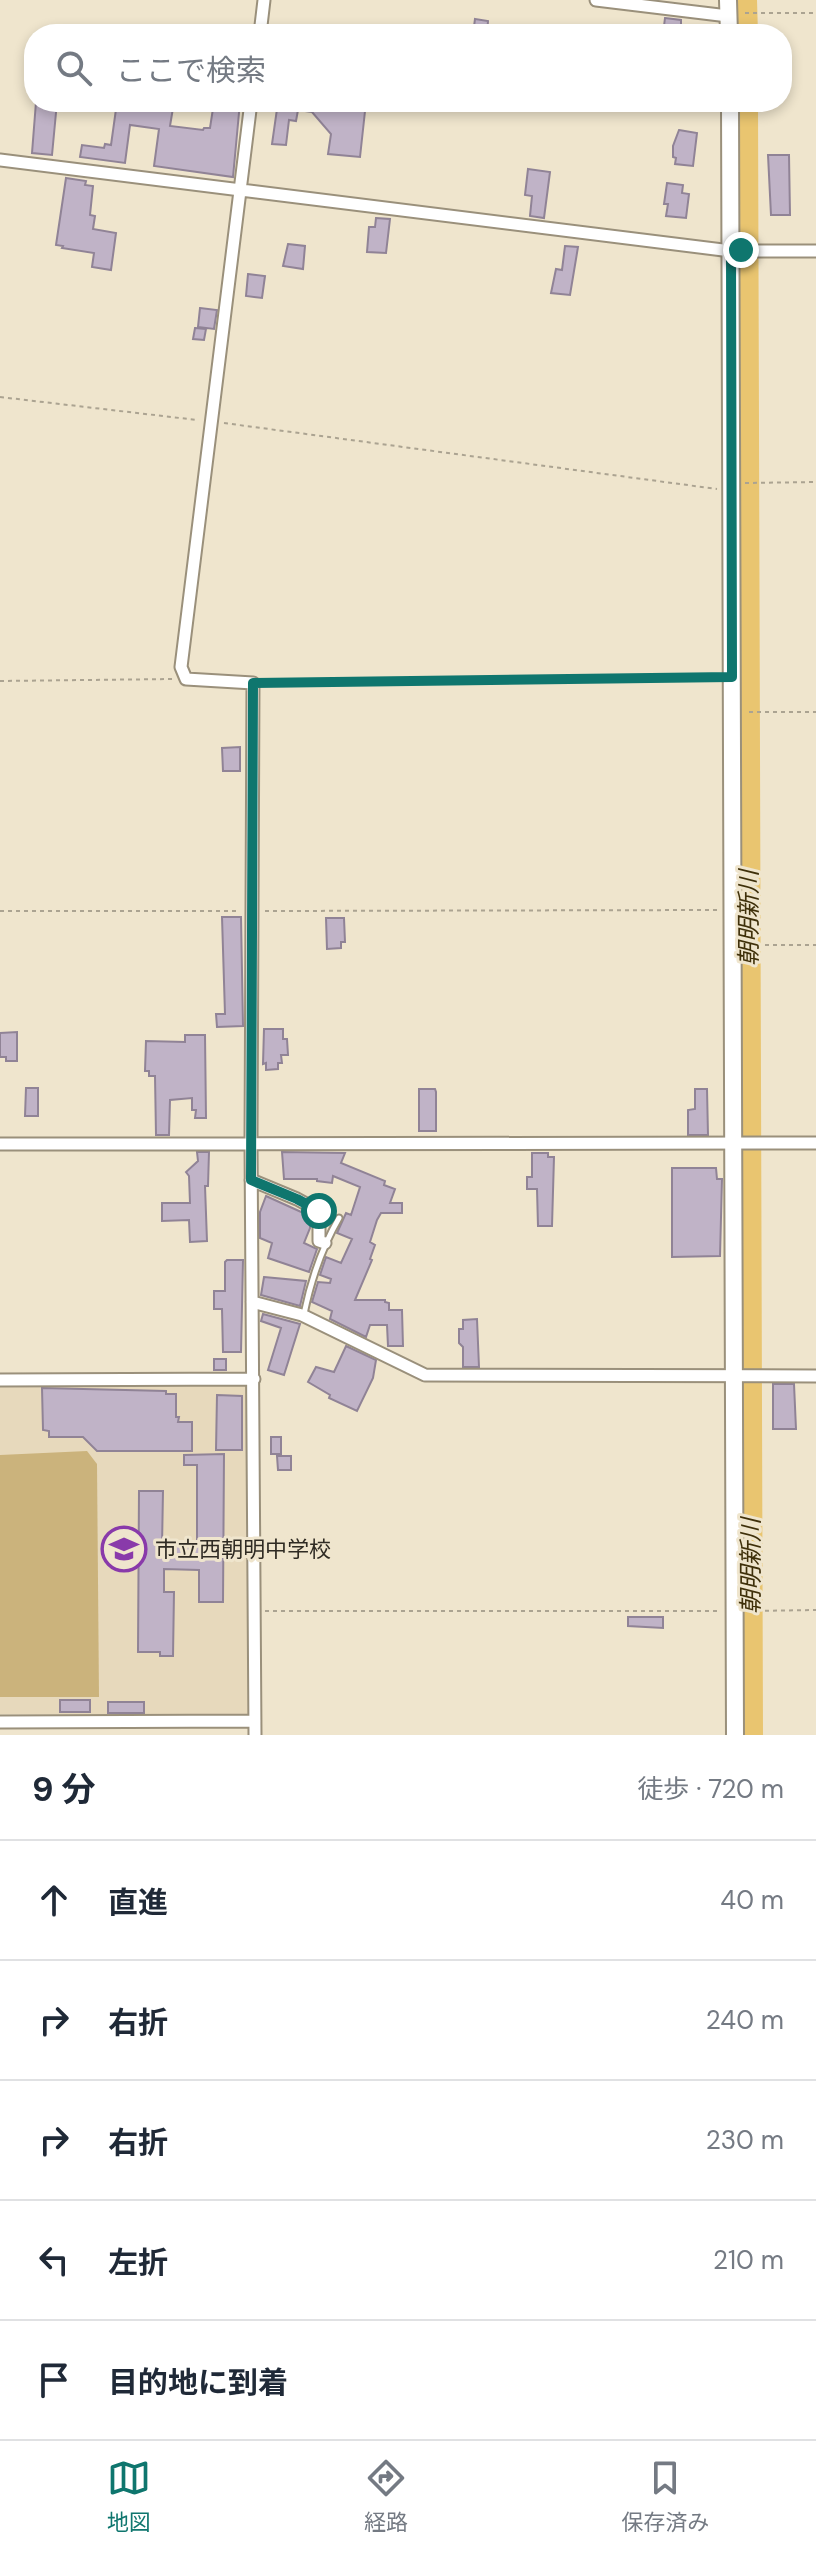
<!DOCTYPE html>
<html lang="ja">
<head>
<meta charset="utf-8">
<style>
  body { margin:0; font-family:"DM Sans","Noto Sans JP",sans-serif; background:#f2f2f3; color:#1f2937 }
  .stop { position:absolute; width:24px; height:24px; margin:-18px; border:6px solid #0f766e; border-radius:50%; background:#fff }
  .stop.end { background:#0f766e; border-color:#fff; box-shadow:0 2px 8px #0008 }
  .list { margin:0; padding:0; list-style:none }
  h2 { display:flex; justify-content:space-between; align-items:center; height:104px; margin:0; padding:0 32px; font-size:34px }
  h2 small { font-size:26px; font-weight:400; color:#747a83 }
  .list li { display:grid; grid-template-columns:52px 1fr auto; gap:24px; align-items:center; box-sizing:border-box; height:120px; padding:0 32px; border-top:2px solid #e0e1e3 }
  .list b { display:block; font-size:30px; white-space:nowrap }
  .list em { font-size:26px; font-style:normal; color:#747a83 }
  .icon { flex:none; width:44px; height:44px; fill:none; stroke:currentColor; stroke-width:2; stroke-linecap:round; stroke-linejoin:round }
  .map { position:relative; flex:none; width:816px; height:1735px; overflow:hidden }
  .search { position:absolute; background:#fff; box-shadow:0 4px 12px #0003; left:24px; right:24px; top:24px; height:88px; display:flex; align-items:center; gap:20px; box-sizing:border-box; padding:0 28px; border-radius:32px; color:#747a83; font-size:30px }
  .sheet { height:704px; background:#fff }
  nav { display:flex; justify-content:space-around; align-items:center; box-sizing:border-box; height:112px; border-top:2px solid #e0e1e3; background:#fff; font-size:22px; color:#747a83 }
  nav a { display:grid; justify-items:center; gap:4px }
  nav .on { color:#0f766e }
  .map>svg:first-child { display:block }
  .built { fill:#e7d9bc }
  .green { fill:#cbb37c }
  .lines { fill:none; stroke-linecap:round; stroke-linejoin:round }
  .river { stroke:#e9c570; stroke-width:24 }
  .building { fill:#c0b3c7; stroke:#908396; stroke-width:2 }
  .lane-casing { stroke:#9a907b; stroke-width:9 }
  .street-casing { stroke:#9a907b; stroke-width:15 }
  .secondary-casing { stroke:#9a907b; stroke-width:20 }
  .path { stroke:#aba391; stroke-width:2; stroke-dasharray:4 4; stroke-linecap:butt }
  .lane { stroke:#fff; stroke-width:5 }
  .street { stroke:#fff; stroke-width:11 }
  .secondary { stroke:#fff; stroke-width:16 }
  .route { stroke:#0f766e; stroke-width:10 }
  .labels { text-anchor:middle; stroke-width:6; stroke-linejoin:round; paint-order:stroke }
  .poi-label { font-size:22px; fill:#2f2b23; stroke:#efe5cd; text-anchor:start }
  .water-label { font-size:24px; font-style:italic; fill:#3f300a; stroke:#efe5cd }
</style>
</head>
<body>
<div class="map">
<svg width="816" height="1735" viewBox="0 0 816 1735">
  <rect width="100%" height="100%" fill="#efe5cd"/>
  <path class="built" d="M0,1384h248v332l-248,-2z"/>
  <path class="green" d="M87,1451l10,13 2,233h-99v-242z"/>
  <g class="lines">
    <path class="river" d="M745,0l1,34
      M746,102l5,1633"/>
  </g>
  <path class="building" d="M665,18l16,2v14h-18z
    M475,19l13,2 -1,13h-14z
    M36,102h21l-5,53 -20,-2z
    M117,102h57l-4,24 33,4 1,-2h6l4,-26h26l-7,75 -79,-11 5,-37 -29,-4 -5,38 -45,-6 2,-12 22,3 1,-4 6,1z
    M278,102h88l-6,55 -32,-3 3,-20 -19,-22 -14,-2 -2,11 -7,-1 -3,25 -14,-1z
    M679,130l18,3 -4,33 -18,-2 1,-6 -3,-1v-11z
    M768,155h21l1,60h-19z
    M528,169l22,3 -6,46 -14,-2 2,-20 -7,-1z
    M66,178l20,3 -1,4 8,1 -3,29 5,1 -2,13 23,4 -5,37 -19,-3 2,-14 -32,-5 1,-2 -7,-1z
    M667,183l16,2 -1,8 7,1 -3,24 -20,-2 2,-12h-4z
    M376,218l14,1 -4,34 -19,-1 2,-25h6z
    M288,244l17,2 -2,23 -20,-3z
    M565,246l13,1 -8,48 -19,-2 5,-24 6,1z
    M248,274l17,2 -3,22 -16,-2z
    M200,308l17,2 -3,19 -16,-2z
    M195,328l11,1 -2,11 -11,-1z
    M240,747v24h-17l-1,-23z
    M222,917h19l2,109 -26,1 -1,-13h9z
    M326,918h18l1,24h-4v6l-14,1z
    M264,1029h19v10h4l1,16h-7l1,8h-4v6l-12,1v-7l-3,1z
    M17,1032v29h-11v-4h-6v-24z
    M185,1035h20l1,83h-11l1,-8h-4v-12l-22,2 -1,35h-13l-1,-59h-6v-5h-4l1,-30 39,1z
    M26,1088h12v28h-13z
    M419,1089h16l1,3v39h-17z
    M695,1089h12l1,46h-20v-25l7,-1z
    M197,1152h12l-1,34h-3l2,55 -17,1 -1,-22 -27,1v-18h28l-1,-27 -3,-4 12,-11z
    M282,1152l63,1 -4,10 44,18 -1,4 11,4 -5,14h12v10h-21l-4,7 -7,22 5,3 -5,14 2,1 -17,40h30v2l4,1v7h13l1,36h-15l-1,-21h-17l-4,12 -36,-18 2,-8 -20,-9 6,-20 12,1 1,-4 -11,-4 6,-18 15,6 11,-24 -15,-6 9,-20 5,2 9,-28 -27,-11 -1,7 -15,-2v-2h-33z
    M532,1153h16v4h6l-2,69h-14l-1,-37h-10v-12h5z
    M672,1168h44l1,11h5l-2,77 -48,1z
    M266,1196l44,20v12l-6,15 13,6 -8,23 -41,-14 4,-15 -12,-5v-26z
    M227,1260h16l-2,92h-18l-1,-43h-8v-18h11v-29z
    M264,1277l42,4 -6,25 -39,-11z
    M263,1314l37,10 -16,51 -16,-5 13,-42 -20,-7z
    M477,1319l2,48h-16v-20l-4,-4v-14h4v-9z
    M346,1346l30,14 -3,18 -16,33 -28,-13 1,-3 -22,-13 8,-15 18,5z
    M214,1359h12v11h-12z
    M773,1384h21l2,45h-23z
    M42,1388l124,3v3h10v23h3l-1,5h14v29h-95l-14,-14h-34v-6l-6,-1z
    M217,1395l25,1v54h-26z
    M271,1437h10v17h-10z
    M224,1454l-1,148h-24v-32l-35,-1v23h10l-1,64h-13v-4h-22l1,-161h24l-1,55h35v-81h-13v-10z
    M277,1456h14v14h-13z
    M628,1617h35v11l-35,-2z
    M60,1700h30v12h-30z
    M108,1702h36v11h-36z"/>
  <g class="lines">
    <g class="lane-casing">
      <path id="lane" d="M304,1314c7,-34 17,-65 35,-96"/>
    </g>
    <g class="street-casing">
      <path id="street" d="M596,0l132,16
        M260,34l4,-34
        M251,102l-70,565 5,12 67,4 -2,460 4,592
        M0,160l731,91h85
        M0,1144l816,-1
        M251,1180l46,19 22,12v30l6,2
        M252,1302l50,13 123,60 391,1
        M0,1380l254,-1
        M0,1722l255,-1"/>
    </g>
    <g class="secondary-casing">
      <path id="secondary" d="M728,0l1,34
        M730,102l5,1633"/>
    </g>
    <path class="path" d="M745,13h71
      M0,397l197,23
      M224,423l493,66
      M745,483l71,-1
      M0,681l173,-2
      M265,682l449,-4
      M749,712h67
      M0,911h239
      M265,911l454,-1
      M749,945h67
      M265,1611h454
      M749,1611l67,-1"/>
    <use href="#lane" class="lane"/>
    <use href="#street" class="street"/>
    <use href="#secondary" class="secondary"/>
  </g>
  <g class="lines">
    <path class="route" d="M319,1211l-22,-12 -46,-19 2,-497 479,-6 -1,-426 10,-1"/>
  </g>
  <defs>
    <g id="school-ring" transform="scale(2.3)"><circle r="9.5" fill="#efe5cd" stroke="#893aaa" stroke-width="1.5"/><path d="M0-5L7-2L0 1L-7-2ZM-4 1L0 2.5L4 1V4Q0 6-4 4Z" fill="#893aaa"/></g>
  </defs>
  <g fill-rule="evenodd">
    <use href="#school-ring" x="124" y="1549"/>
  </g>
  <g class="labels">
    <g class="poi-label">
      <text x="155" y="1557">市立西朝明中学校</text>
    </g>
    <g class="water-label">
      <text transform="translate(749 918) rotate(-90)" y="8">朝明新川</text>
      <text transform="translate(751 1566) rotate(-90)" y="8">朝明新川</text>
    </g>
  </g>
</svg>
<div class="stop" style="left:319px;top:1211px"></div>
<div class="stop end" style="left:741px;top:250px"></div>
<div class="search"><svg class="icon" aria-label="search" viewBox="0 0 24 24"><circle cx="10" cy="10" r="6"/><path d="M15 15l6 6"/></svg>ここで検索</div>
</div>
<section class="sheet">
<h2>9 分<small>徒歩 · 720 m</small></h2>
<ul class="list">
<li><svg class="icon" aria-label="ahead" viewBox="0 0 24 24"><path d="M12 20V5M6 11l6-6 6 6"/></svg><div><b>直進</b></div><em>40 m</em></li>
<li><svg class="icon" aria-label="right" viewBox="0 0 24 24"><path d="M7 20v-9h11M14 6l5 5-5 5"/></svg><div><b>右折</b></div><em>240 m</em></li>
<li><svg class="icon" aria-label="right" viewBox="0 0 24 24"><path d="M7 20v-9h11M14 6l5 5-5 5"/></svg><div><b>右折</b></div><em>230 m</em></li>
<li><svg class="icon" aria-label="left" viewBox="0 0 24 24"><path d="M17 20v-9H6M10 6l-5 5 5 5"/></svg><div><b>左折</b></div><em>210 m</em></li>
<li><svg class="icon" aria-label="arrive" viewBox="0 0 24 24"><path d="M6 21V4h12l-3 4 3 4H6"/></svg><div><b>目的地に到着</b></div></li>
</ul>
</section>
<nav>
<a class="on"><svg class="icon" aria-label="map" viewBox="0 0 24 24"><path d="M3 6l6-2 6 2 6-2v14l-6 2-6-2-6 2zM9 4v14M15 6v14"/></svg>地図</a>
<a><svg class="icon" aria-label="directions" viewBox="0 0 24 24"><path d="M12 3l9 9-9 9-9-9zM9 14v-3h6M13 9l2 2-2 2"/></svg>経路</a>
<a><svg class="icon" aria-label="saved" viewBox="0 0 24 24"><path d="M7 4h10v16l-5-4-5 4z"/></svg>保存済み</a>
</nav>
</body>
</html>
